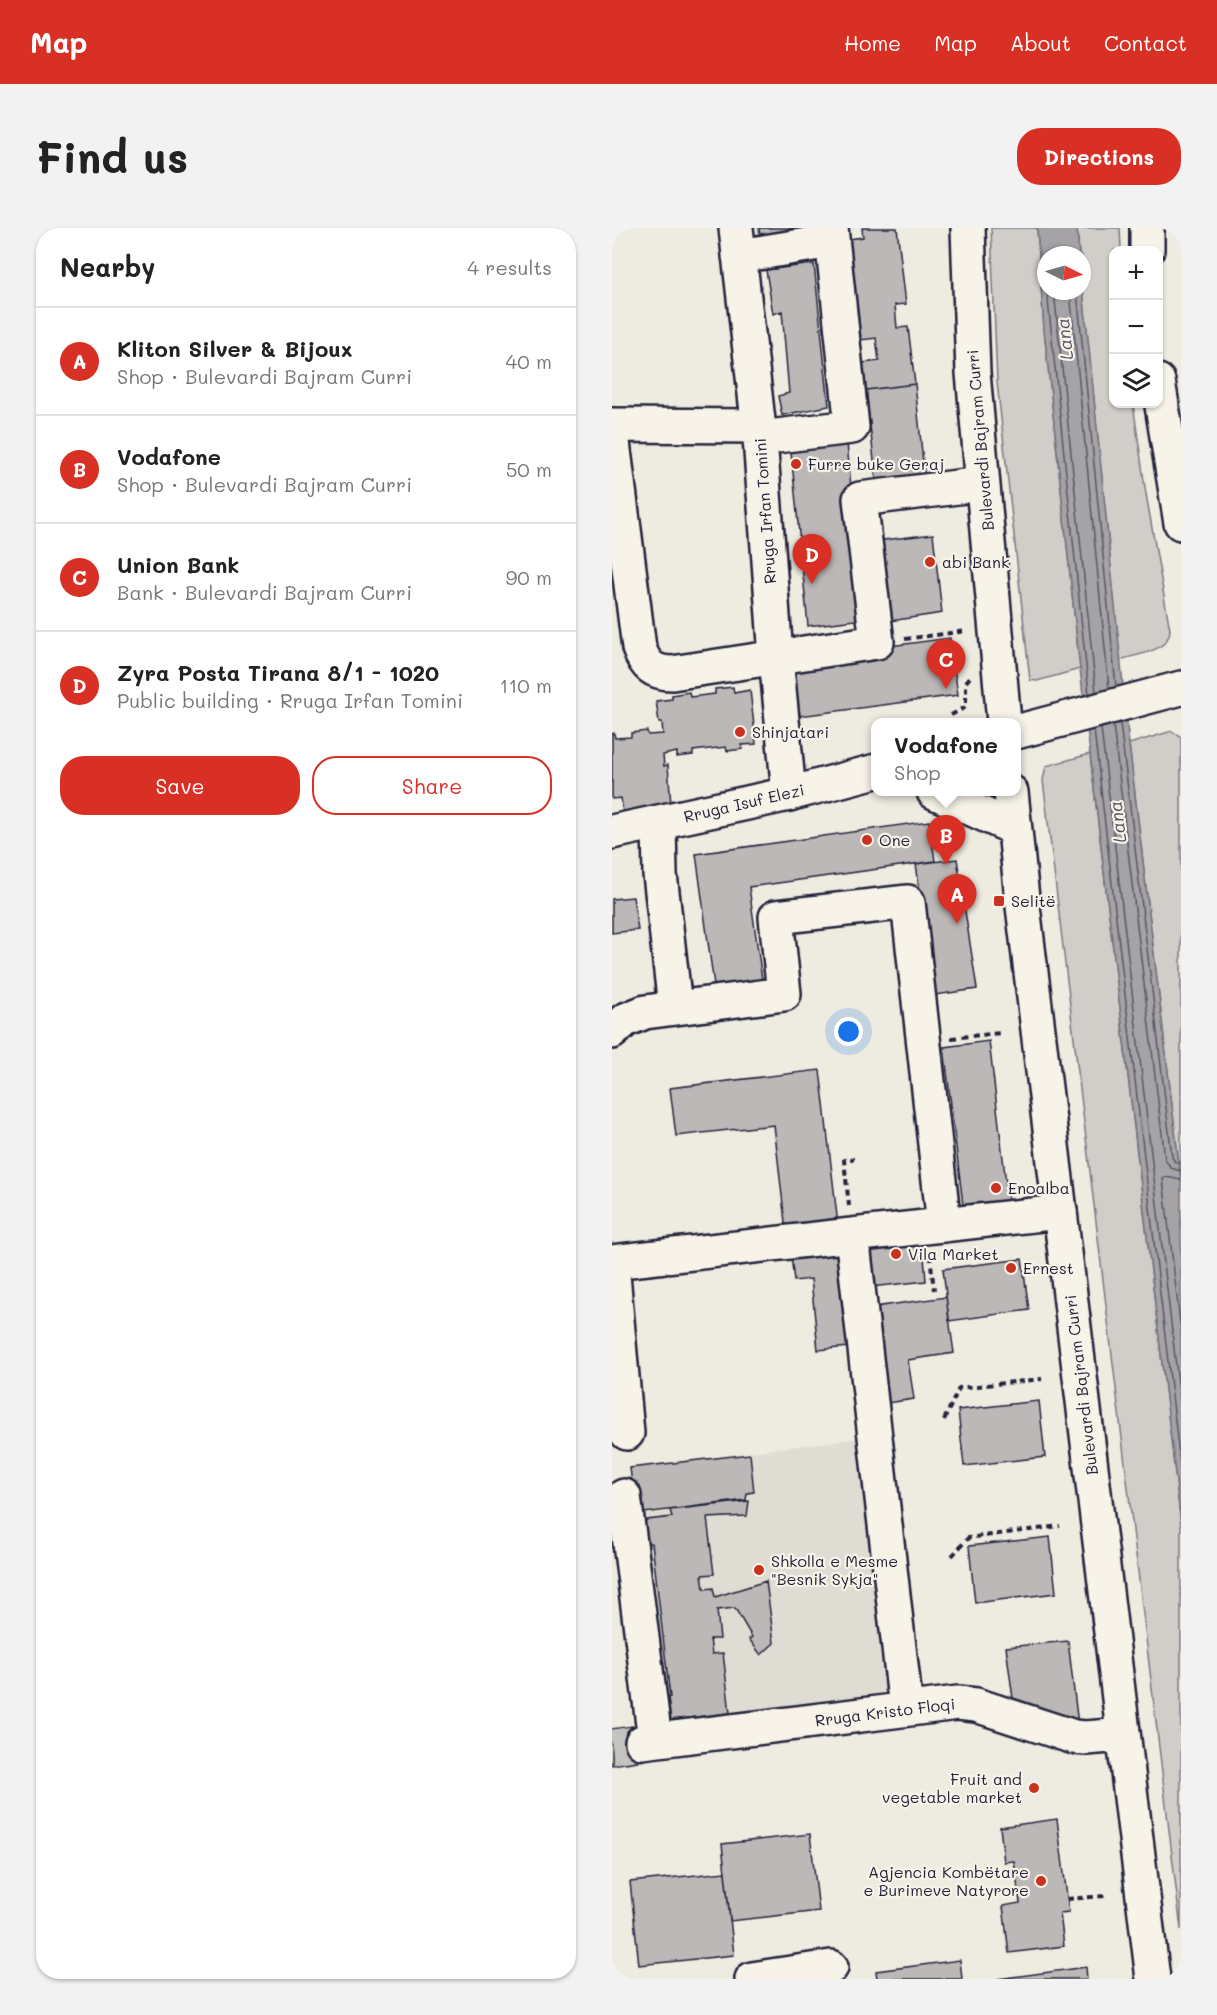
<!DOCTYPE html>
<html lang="en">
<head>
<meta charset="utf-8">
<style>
  body { margin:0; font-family:Mali,sans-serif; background:#f2f2f2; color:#222 }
  .controls { position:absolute; right:18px; top:18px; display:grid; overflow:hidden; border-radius:12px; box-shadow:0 2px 4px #0004 }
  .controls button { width:54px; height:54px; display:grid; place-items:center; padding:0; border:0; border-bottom:2px solid #e0e0e0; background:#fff; color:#222; font:30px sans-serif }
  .compass { position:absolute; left:425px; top:18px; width:54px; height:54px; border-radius:50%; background:#fff; box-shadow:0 2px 4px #0004; rotate:95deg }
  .you { position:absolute; left:237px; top:804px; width:21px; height:21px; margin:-15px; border:4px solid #fff; border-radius:50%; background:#1a73e8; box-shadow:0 0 0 9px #1a73e833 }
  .badge { display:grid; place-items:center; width:39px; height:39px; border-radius:50%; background:#d93025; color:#fff; font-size:20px; font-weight:700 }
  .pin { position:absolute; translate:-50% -50px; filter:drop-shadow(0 2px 3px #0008) }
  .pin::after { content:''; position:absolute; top:32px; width:21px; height:18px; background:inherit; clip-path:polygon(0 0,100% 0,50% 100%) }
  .popup { position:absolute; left:259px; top:490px; width:150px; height:78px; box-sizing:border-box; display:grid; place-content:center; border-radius:12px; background:#fff; filter:drop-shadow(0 2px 4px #0005); font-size:20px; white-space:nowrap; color:#767676 }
  .popup b { font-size:22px; color:#222 }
  .popup::after { content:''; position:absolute; left:50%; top:100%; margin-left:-12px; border:12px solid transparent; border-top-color:#fff }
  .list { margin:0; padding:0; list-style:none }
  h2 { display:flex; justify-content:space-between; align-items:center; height:78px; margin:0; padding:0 24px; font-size:26px }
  h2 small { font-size:20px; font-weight:400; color:#767676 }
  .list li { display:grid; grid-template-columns:39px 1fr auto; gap:18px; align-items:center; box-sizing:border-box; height:108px; padding:0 24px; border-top:2px solid #e0e0e0 }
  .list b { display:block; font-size:22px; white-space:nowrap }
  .list p { margin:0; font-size:20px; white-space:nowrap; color:#767676 }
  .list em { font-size:20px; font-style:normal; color:#767676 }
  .actions { display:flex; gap:12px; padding:18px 24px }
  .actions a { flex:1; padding:14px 0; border:2px solid #d93025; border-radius:24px; text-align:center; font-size:21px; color:#d93025 }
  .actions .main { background:#d93025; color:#fff }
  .icon { flex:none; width:33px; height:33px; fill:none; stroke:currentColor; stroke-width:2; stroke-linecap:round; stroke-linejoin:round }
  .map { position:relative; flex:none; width:569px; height:1751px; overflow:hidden; border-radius:24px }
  header { display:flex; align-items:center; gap:36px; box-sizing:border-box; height:84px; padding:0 30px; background:#d93025; color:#fff }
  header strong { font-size:28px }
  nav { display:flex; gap:33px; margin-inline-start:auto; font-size:21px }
  .intro { display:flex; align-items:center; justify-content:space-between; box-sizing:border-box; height:144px; padding:0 36px }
  h1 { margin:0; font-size:42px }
  .button { padding:15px 27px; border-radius:24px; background:#d93025; color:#fff; font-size:21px; font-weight:700 }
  main { display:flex; gap:36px; padding:0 36px }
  aside { flex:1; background:#fff; border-radius:24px; box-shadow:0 2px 4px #0004 }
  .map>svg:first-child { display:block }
  .built { fill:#dfdcd4 }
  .green { fill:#d1cdc9; stroke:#7a7882; stroke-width:1.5 }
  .water { fill:#a6a3a6; stroke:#716f7b; stroke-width:1.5 }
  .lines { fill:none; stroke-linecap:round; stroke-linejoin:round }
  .shore { stroke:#575666; stroke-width:1.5 }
  .building { fill:#bbb8b7; stroke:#22223b; stroke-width:1.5 }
  .minor-tunnel { stroke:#c5c3c0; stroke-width:33; stroke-dasharray:33 16; stroke-linecap:butt }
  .minor-casing { stroke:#22223b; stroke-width:38 }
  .major-casing { stroke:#22223b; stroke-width:38 }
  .path { stroke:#22223b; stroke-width:4; stroke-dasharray:6 4.5; stroke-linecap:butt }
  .minor { stroke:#f7f3e8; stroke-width:33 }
  .major { stroke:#f7f3e8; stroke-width:33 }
  .poi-dot { fill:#c8321e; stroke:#f7f3e8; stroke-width:2 }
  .labels { text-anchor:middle; stroke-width:4.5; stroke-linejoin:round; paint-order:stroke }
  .street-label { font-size:16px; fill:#22223b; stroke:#f7f3e8 }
  .poi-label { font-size:16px; fill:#22223b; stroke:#f7f3e8; text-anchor:start }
  .water-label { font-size:18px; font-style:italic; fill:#504f60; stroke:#f7f3e8 }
</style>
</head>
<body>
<header>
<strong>Map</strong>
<nav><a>Home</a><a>Map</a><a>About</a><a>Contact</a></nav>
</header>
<div class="intro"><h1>Find us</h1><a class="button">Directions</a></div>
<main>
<aside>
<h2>Nearby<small>4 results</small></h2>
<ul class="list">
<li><span class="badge">A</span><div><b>Kliton Silver &amp; Bijoux</b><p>Shop · Bulevardi Bajram Curri</p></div><em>40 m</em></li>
<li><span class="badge">B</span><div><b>Vodafone</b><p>Shop · Bulevardi Bajram Curri</p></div><em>50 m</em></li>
<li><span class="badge">C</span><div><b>Union Bank</b><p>Bank · Bulevardi Bajram Curri</p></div><em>90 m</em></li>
<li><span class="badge">D</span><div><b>Zyra Posta Tirana 8/1 - 1020</b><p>Public building · Rruga Irfan Tomini</p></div><em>110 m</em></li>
</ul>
<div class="actions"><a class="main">Save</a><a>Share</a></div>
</aside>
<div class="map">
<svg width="569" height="1751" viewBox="0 0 569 1751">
  <rect width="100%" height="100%" fill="#eeebe1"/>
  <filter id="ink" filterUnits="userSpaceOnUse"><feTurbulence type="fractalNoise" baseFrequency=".0167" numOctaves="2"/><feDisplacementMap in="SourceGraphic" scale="12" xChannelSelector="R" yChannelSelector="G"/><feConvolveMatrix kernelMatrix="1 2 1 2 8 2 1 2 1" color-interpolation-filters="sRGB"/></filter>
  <g filter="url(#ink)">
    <path class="built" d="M247,1210l30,251 -14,9 -213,23 -32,-253z"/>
    <path class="green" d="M379,0h46l7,101 36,340 -43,12 -7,-1 -33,-298z
      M465,0h43l1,22h-7v154h19l13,90 24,136c-1,22 -33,24 -50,30l-38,-380v-25h-3z
      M560,503l9,6v444l-52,-437z
      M478,526l91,770v406l-138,-1150 3,-14z"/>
    <path class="water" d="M425,0h40l2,27h-33v36h36v-11l47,464 52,437v343l-101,-855 -36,-340z"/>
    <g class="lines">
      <path class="shore" d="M435,63l42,403
        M442,63l42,401
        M458,63l39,398
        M465,63l39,396
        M508,495l52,434 3,5 6,1
        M501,497l52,434 6,9 10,3
        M489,500l80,680
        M482,502l87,742
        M569,952l-15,-3 -3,2 18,152"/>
    </g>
    <path class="building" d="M147,0h51l-50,9z
      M250,0h35l9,76 -11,1 2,23 11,-1 7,57 -49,6 -3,-27 16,-2 -3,-23 -15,2 -12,-101 14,-2z
      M202,36l15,142 -47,9 -4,-19 11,-3 -7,-82 -9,3 -7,-44z
      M303,156l10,98 -48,5 -11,-97z
      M235,215l16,176 -55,7 -17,-174z
      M321,306l9,79 -58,9 -8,-81z
      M338,410l8,57 -158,21 -8,-57z
      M121,459l1,6 16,-3 6,54 -14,1 1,4 -16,2 -1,-4 -33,4v4l-16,2v-5l-14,3 1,11 4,-1 3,40 -48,7 -2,-14 -9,1v-65l2,-1 1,5 16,-1v-4l16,-2 1,4 15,-1 -1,-12h-3l-3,-21 16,-2v-4l17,-3 1,5 25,-3v-5z
      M317,593l6,40 -186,26 14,100 -48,6 -19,-139z
      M345,631l20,130 -42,6 -19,-131z
      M21,669l5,33 -26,3v-34z
      M377,813l19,159 -45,5 -19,-158z
      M208,842l18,155 -52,6 -12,-106 -98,11 -6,-48z
      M311,1017l3,36 -55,6 -4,-37z
      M227,1022l10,97 -31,3 -7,-71 -17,2 -3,-25z
      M410,1031l7,51 -80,11 -6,-52z
      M334,1069l8,56 -46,7 6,39 -33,5 -14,-96z
      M427,1173l6,56 -81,9 -6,-56z
      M138,1226l4,38 -7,1 -1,7 -110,14 -6,-46z
      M137,1273l-2,15 -40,2 7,56 -12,1 2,14 9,-1 2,9 51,-16 8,62 -13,12 -12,-16 3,-2 -17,-29 -18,2 3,29h-10l2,15 11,-1 7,60 -68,8 -3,-23 11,-1 -18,-154 -11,1 -3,-23 34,-4 -2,-7z
      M438,1309l6,56 -81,10 -6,-57z
      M456,1413l10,84 -64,-19 -8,-59z
      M28,1497l5,35 -33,5v-36z
      M445,1591l12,93 -9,1 4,33 -55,7 -6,-47 17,-3 -6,-42 -10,1 -4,-35z
      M198,1606l9,77 -89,10 -8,-77z
      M113,1644l9,83 -95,10 -9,-83z
      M348,1732l2,19h-85l-1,-8z
      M474,1739l1,12h-90z"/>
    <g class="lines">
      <path class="minor-tunnel" d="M0,1518l30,-4"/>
      <g class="minor-casing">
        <path id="minor" d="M124,0l24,210 16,219 13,137
          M127,28l93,-15
          M0,197l146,1
          M0,206l27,214c6,17 14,25 33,25l205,-31 -17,-143 122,-15
          M148,210l92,-11 -21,-199
          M47,595l1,51 15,133
          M0,804l13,-12 20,-8 139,-18 -8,-77 132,-15 36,323
          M0,1034l240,-27
          M0,1035l15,170
          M12,1268l31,244
          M294,1481l-54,-474 208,-23
          M30,1514l316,-39 18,2 98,32 12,1 37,-3
          M140,1751l79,-12"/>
      </g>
      <g class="major-casing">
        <path id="major" d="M356,0l5,145 31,349
          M535,0v22
          M546,153l23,142
          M404,504l165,-44
          M322,564l80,36
          M399,564l11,106 131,1081
          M0,604l177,-38 87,-23"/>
      </g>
      <path class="path" d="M293,411l61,-8
        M339,487l15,-8v-25l5,-6
        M339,810l50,-5
        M237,978l-5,-46 10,-1
        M318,1027l4,35
        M332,1192l15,-32 83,-9
        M340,1328l16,-18 92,-12
        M455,1671l38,-3"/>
      <use href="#minor" class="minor"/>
      <use href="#major" class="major"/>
    </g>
  </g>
  <g class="poi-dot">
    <circle cx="184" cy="236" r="6"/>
    <circle cx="318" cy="334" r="6"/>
    <circle cx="128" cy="504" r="6"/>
    <circle cx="255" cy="612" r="6"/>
    <rect x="381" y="667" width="12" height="12" rx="3"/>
    <circle cx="384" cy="960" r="6"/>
    <circle cx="284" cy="1026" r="6"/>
    <circle cx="399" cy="1040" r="6"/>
    <circle cx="147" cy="1342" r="6"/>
    <circle cx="422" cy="1560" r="6"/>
    <circle cx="429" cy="1653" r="6"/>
  </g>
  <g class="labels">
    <g class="street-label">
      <text transform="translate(368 212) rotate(-95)" y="6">Bulevardi Bajram Curri</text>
      <text transform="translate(153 283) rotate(-94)" y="6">Rruga Irfan Tomini</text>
      <text transform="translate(132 575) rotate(-13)" y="6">Rruga Isuf Elezi</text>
      <text transform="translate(469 1157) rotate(-97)" y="6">Bulevardi Bajram Curri</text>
      <text transform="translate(273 1484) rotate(-7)" y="6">Rruga Kristo Floqi</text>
    </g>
    <g class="poi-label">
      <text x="196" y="242">Furre buke Geraj</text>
      <text x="330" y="340">abi Bank</text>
      <text x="140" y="510">Shinjatari</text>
      <text x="267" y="618">One</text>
      <text x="399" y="679">Selitë</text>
      <text x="396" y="966">Enoalba</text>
      <text x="296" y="1032">Vila Market</text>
      <text x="411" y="1046">Ernest</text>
      <text x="159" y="1339">Shkolla e Mesme<tspan x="159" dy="18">"Besnik Sykja"</tspan></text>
      <text x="410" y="1557" text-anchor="end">Fruit and<tspan x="410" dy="18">vegetable market</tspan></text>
      <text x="417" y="1650" text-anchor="end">Agjencia Kombëtare<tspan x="417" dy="18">e Burimeve Natyrore</tspan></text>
    </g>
    <g class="water-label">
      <text transform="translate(453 111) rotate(-96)" y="6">Lana</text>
      <text transform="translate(506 594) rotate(-97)" y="6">Lana</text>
    </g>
  </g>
</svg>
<div class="controls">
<button>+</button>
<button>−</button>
<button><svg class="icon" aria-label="layers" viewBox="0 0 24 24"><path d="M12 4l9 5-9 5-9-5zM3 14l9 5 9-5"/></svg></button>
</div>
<svg class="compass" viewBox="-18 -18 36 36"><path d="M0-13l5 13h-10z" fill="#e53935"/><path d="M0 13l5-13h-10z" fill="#767676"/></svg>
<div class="you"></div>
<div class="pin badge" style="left:345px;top:696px">A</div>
<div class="pin badge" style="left:334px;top:637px">B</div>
<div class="popup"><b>Vodafone</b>Shop</div>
<div class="pin badge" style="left:334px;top:461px">C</div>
<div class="pin badge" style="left:200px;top:356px">D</div>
</div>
</main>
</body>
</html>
